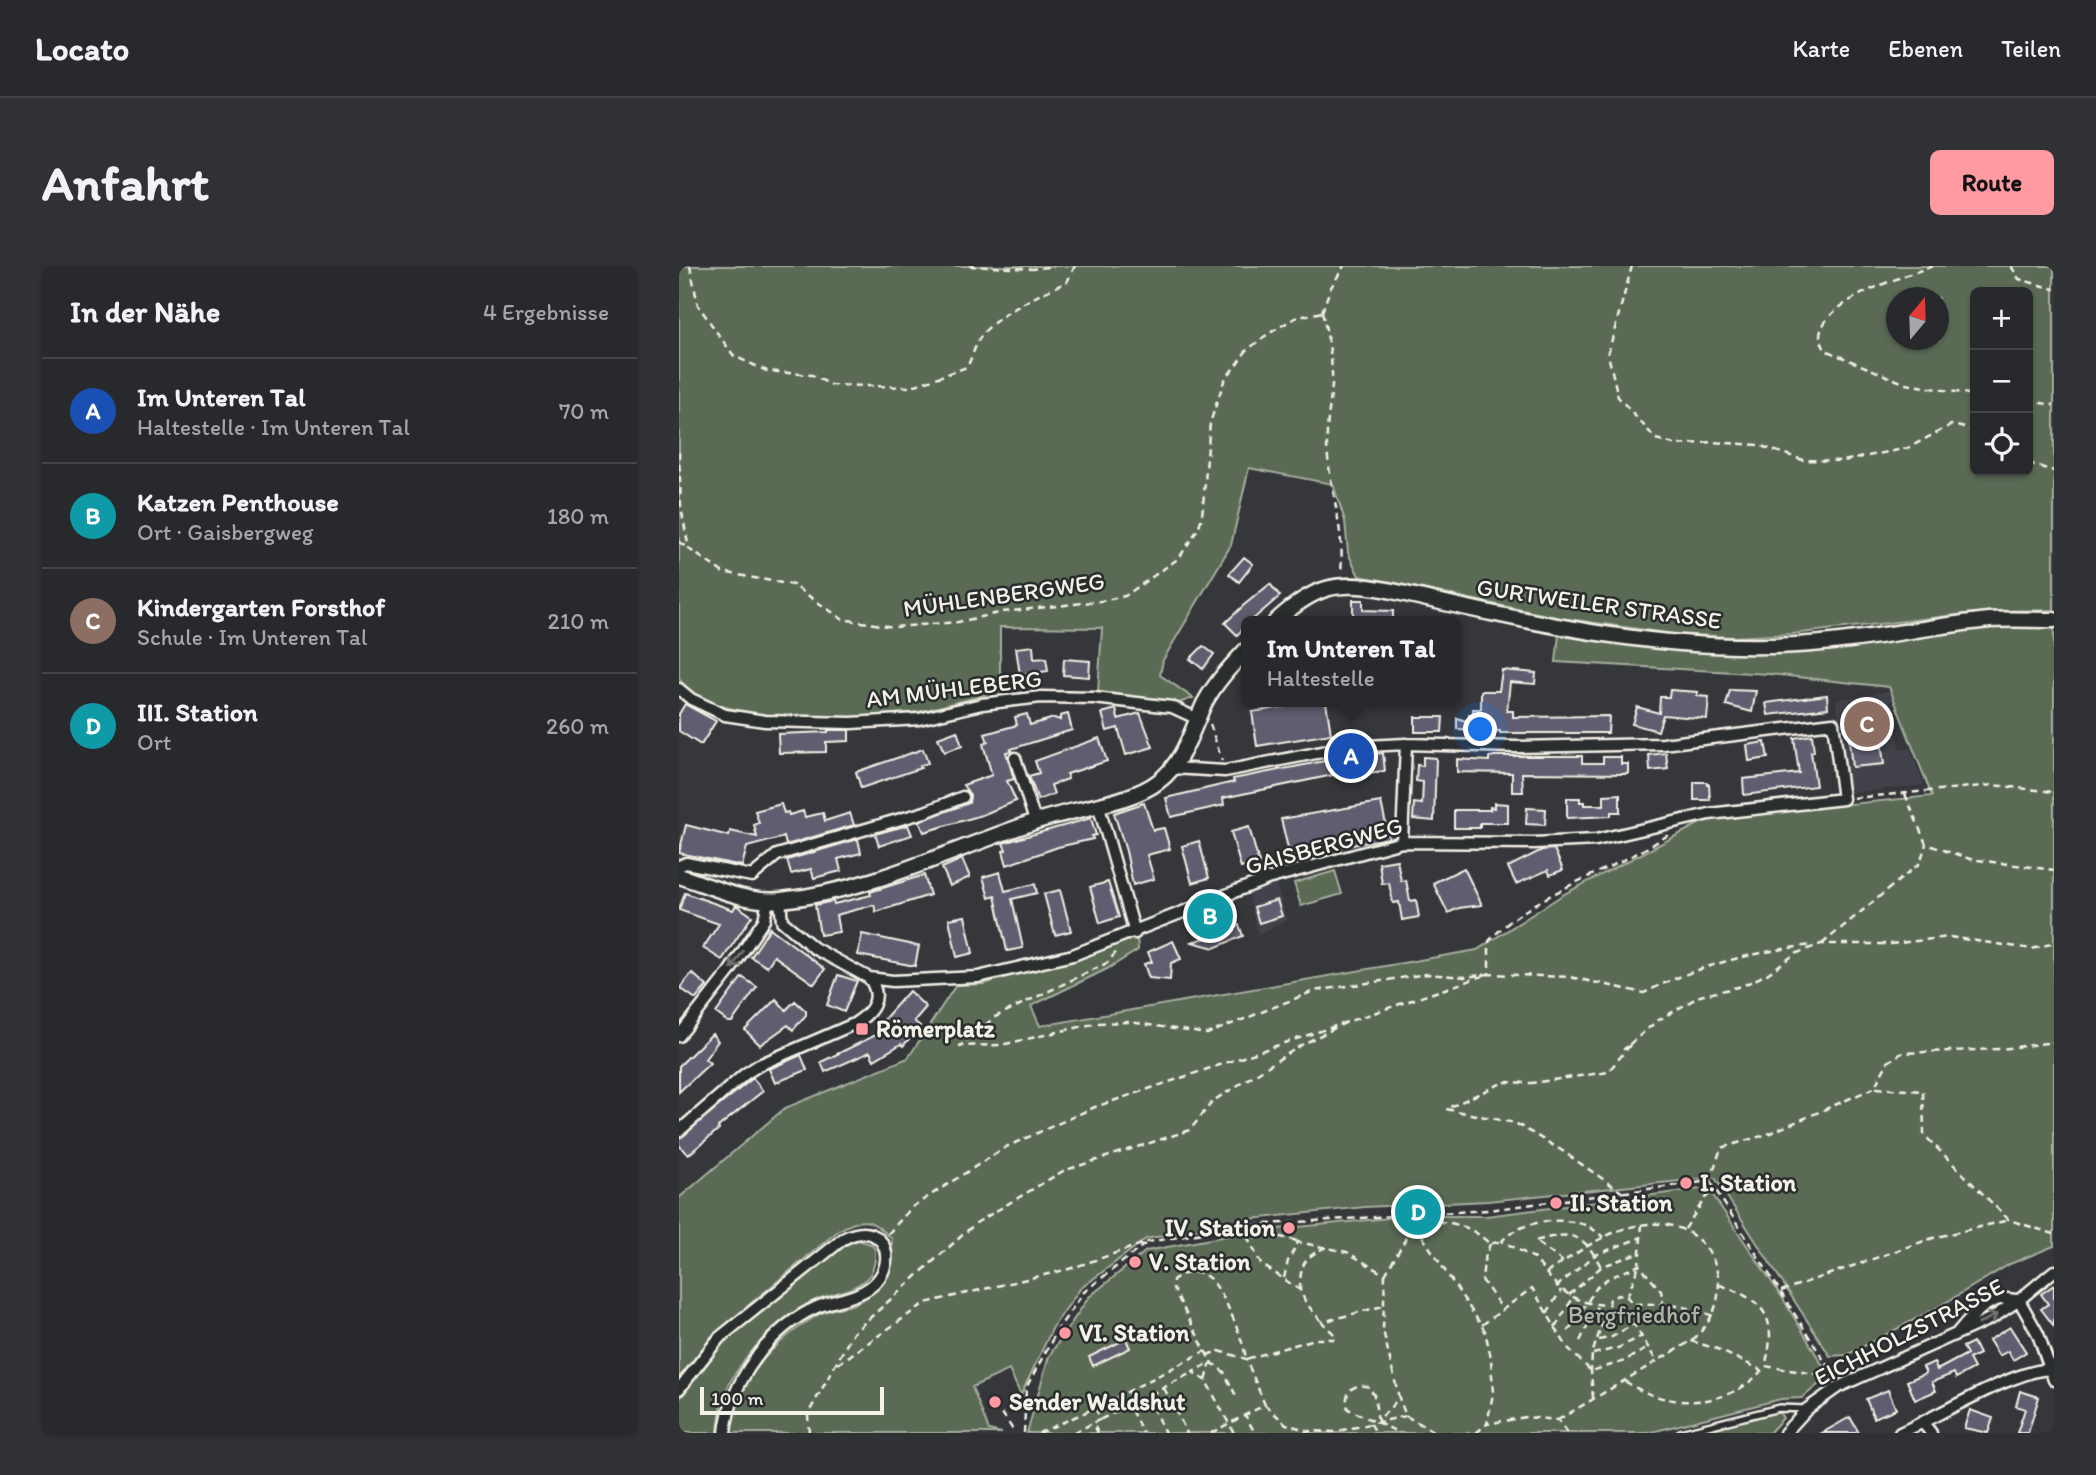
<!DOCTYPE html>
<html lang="de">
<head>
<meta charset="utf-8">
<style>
  body { margin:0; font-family:Itim,sans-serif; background:#303134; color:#f1f3f6 }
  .controls { position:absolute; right:21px; top:21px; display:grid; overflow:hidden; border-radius:10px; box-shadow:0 2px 5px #0004 }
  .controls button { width:63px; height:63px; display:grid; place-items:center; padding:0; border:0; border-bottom:2px solid #444548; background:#28292c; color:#f1f3f6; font:35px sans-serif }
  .compass { position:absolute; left:1207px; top:21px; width:63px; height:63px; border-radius:50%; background:#28292c; box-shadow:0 2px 5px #0004; rotate:19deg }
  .scale { position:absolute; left:21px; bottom:18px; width:184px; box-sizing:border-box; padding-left:7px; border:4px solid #f4f1e8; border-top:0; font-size:19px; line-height:24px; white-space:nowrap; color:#f4f1e8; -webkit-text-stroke:5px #2a2d2e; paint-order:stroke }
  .you { position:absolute; left:802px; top:464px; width:24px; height:24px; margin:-18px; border:5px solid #fff; border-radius:50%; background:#1a73e8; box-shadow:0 0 0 10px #1a73e833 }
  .badge { display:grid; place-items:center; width:46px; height:46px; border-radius:50%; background:#ff9aa2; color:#fff; font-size:23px; font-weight:700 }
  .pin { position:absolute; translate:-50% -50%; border:4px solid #fff; box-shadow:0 2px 7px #0006 }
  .popup { position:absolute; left:562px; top:350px; width:220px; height:91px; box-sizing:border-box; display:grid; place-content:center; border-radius:10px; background:#28292c; filter:drop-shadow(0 2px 5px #0005); font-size:23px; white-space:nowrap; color:#a5a6a9 }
  .popup b { font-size:26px; color:#f1f3f6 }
  .popup::after { content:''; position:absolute; left:50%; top:100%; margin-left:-14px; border:14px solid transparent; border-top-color:#28292c }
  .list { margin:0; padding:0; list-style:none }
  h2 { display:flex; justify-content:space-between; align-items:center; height:91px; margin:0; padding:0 28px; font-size:30px }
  h2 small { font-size:23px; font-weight:400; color:#a5a6a9 }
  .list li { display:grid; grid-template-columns:46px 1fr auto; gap:21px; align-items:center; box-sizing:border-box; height:105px; padding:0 28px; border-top:2px solid #444548 }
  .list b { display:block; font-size:26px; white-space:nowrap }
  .list p { margin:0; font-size:23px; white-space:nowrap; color:#a5a6a9 }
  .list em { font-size:23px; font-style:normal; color:#a5a6a9 }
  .icon { flex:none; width:38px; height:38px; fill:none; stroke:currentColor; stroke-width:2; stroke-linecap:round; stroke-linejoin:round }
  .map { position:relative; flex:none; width:1375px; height:1167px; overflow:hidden; border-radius:10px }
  header { display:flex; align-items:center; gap:42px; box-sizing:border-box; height:98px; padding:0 35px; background:#28292c; border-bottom:2px solid #444548 }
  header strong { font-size:33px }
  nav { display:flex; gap:38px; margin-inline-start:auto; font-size:24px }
  .intro { display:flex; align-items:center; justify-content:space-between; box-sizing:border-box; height:168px; padding:0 42px }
  h1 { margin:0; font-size:49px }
  .button { padding:18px 32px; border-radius:10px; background:#ff9aa2; color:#111; font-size:24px; font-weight:700 }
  main { display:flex; gap:42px; padding:0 42px }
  aside { flex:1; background:#28292c; border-radius:10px; box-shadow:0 2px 5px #0004 }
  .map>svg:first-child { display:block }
  .built { fill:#42424b }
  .green { fill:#5a6b54; stroke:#a7ae9e; stroke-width:2; fill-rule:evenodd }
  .building { fill:#605d6f; stroke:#f4f1e8; stroke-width:2 }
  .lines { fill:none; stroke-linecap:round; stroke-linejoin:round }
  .service-casing { stroke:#f4f1e8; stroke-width:10 }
  .minor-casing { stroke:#f4f1e8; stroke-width:15 }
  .secondary-casing { stroke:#f4f1e8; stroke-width:19 }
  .path { stroke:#f4f1e8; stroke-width:2.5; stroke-dasharray:7 5; stroke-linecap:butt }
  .service { stroke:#2a2d2e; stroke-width:5 }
  .minor { stroke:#2a2d2e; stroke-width:10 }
  .secondary { stroke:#2a2d2e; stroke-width:14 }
  .oneway { stroke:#71726f }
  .poi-dot { fill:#ff9aa2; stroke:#2a2d2e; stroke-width:2.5 }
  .labels { text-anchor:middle; stroke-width:5; stroke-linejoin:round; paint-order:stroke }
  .street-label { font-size:24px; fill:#f4f1e8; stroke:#2a2d2e }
  .poi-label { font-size:24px; font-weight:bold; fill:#f4f1e8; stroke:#2a2d2e; text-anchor:start }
  .park-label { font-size:24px; fill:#afb5a5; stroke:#2a2d2e }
</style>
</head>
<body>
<header>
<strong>Locato</strong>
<nav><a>Karte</a><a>Ebenen</a><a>Teilen</a></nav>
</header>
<div class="intro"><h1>Anfahrt</h1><a class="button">Route</a></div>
<main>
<aside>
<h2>In der Nähe<small>4 Ergebnisse</small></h2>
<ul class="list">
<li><span class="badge" style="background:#1a4fb4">A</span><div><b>Im Unteren Tal</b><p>Haltestelle · Im Unteren Tal</p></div><em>70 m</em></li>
<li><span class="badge" style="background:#0f9aa8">B</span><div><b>Katzen Penthouse</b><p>Ort · Gaisbergweg</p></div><em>180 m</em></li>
<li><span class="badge" style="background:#8d6e63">C</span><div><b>Kindergarten Forsthof</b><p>Schule · Im Unteren Tal</p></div><em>210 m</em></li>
<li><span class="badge" style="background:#0f9aa8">D</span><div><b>III. Station</b><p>Ort</p></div><em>260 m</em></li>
</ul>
</aside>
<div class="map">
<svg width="1375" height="1167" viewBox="0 0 1375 1167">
  <rect width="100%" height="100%" fill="#35373b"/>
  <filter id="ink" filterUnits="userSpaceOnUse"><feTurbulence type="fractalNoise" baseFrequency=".0143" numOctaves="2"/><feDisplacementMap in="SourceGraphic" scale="14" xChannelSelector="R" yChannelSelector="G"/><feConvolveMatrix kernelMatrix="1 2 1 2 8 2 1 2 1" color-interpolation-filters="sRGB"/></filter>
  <g filter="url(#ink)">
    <path class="built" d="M1210,425l11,59 10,-2 14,37 -77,8 -11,-93z
      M596,614l12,41 -29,14 -9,-37 9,-13z"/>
    <path class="green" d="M0,0h1375v344l-63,1 -199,23 -58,3 -61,-3 -112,-16 -202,-42 -11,-23 -3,-32 -12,-37 -84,-16 -18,77 -68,115 -3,15 33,23 -17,6 -78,-11 4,-65 -102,-1v64l-81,21 -68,6 -87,-2 -39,-9 -33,-13 -13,-15zM1296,26h53v179h-53zM1218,32h42v42h-42z
      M1375,357v623l-44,18 -75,45 -88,46 -17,1 -115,-178 -9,-3 -7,4 -211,22 -123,6 -114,12 -105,20 -66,50 -27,38 -32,68 -12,-25 -37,17 17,43 13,3h-271c2,-52 45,-93 87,-118 11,-7 25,-7 36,-11 31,-13 38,-35 38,-65 -21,-20 -28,-24 -54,-8l-124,103 -35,44v-180l106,-90 123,-50 48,-73 28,-1 153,-47 1,13 -31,19 -76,37 9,20 437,-76 87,-56 146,-76 222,-22 -43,-109 -120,-13 -213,-12 3,-28 126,15 309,-24z
      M656,605l7,23 -41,12 -7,-23z
      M1029,922l74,109 44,74 -2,9 -22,18 -21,1 -133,34h-621l22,-77 40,-59 57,-46 102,-19 162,-16h76z
      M179,974l13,4 4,5c1,10 -1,23 -9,30 -13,12 -34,14 -50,21 -34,15 -79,60 -92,96 -4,11 -5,25 -6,37h-39v-33l44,-57 123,-98z
      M1094,1147h7l3,5 -14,15h-76z"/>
    <path class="building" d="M565,291l9,7 -14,18 -10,-8z
      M591,318l10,12 -29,25h-5v5l-9,9 -12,-12 19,-18z
      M674,334h10v10l30,1v10h-40z
      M354,380l1,13 12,-1 2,13 -28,4 -4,-27z
      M524,380l11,8 -11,15 -13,-10z
      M385,393l26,2 -1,16 -26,-2z
      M823,404l34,3 -1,11 -25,-2 -3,29h6v6l96,-1 -1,17h-108v-2l-43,-2v-11l12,4v-8h4v-5h8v-18h18z
      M991,424l28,2 -1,4 12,1 -2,22 -44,-4 -5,16 -26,-7 5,-17 22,6 1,-16h9z
      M1051,424l26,1 -4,21 -26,-7z
      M1148,429l1,13 -60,7 -2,-12z
      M634,436h13l5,32 -74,12 -5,-34z
      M6,438l31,17 -15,24 -22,-14v-17z
      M437,443l2,10 22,-6 13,34 -27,8 -8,-27 -11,3 -5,-18z
      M348,448l3,11 24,-7 6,2v-4l8,-2 4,16 -61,19 1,2 -6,1 8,27 -7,2 9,20 -34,14 -58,17 -5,-11 50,-18 1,-8 -7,-10 29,-10 -9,-31 5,-2 -3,-8 32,-9 -2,-8z
      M736,451h28l-1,15h-27z
      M1199,453l6,45 -32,3 -5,-44z
      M149,464h21v11l-23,1v10l-47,1 -1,-19 50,-2z
      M278,465l5,15 -18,6 -6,-14z
      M1133,469l2,17h-3l5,34 -72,9 -1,-16 56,-6 -5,-35z
      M420,472l8,23 -40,13 1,5 -17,6 3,9 -16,6 -9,-24 10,-3 -4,-12z
      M1086,476l3,16 -19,3 -2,-16z
      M244,483l5,14 -8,3 1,2 -60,20 -5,-16z
      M704,487l2,18 -35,4v-3l-5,1v-15z
      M987,487l2,16 -18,2 -1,-16z
      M815,490h88v7h21v-6h18v7h7v10l-106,-1 1,19h-11v-19l-55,-1v-13l32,2v-4z
      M744,491l13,1 -2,63 -21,-2 1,-16 8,1 1,-22 -7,-1 1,-16 6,1z
      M656,493l3,15 -115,24 1,7 -53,12 -5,-19 68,-16 -1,-3z
      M1015,516h12l1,2h2l1,16h-16z
      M941,528v18h-9v4l-44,2v-20h13v4h4v3h20v-10z
      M702,536l8,36 -99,19 -9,-38z
      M465,537l9,27 11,-2 6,21 -23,6 7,24 -21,6 -7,-34 -12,-38z
      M815,537l14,1v19h-28v5h-26v-18h36v-3l4,1z
      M102,538l3,9 4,-1 1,3 14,-4 2,6 18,-4 2,8 25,-8 4,12 -68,20 -2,-8 -37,10 -5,19 -63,-13 7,-28 43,11 1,-5 27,6 -3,-12 5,-2 -4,-12z
      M848,542l19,1 -1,16 -19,-1z
      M412,552l5,17 -4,1 1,3 -35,8 -51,18 -4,-14 3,-1 -3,-7z
      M229,559l4,10 -33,11 -4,-12z
      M570,561l10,36 -18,5 -10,-36z
      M179,573l3,14 -23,6 3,12 -27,7 -3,-9 -20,5 -4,-14z
      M520,575l10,37 -17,5 -10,-37z
      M875,583l9,21 -13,5 -2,-5 -32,14 -8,-17 34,-17z
      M283,593l8,18 -20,9 -8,-18z
      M718,594l4,21 5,-1 4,21 6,-1 3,17 -17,3 -3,-18 -6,1 -4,-20 -7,1 -3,-21z
      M785,602l18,37 -23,3 -11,5 -15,-30z
      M321,606l5,19 30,-7 2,9 -25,6 11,49 -16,3 -12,-55 -6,2 -6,-21z
      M245,609l6,20 -54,17 -2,-7 -38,10 3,17 -19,3 -5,-30 18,-4 1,3 37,-9 -1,-3z
      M429,616l11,35 -19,6 -10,-36z
      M381,624l11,41 -16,4 -11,-41z
      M6,627l48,17 3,-5 16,11 -30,44 -19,-12 16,-24 -40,-14z
      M598,634l5,16 -23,7 -5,-16z
      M541,641l7,23 12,-5 4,11 -29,12 -22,-6 13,-4 -8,-24z
      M286,650l8,37 -16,4 -8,-38z
      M91,662l55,41 -11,15 -40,-28 -7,11 -16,-10z
      M183,668l57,12 -4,20 -57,-11z
      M494,675l8,18 -10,4 -1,17 -21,-2 -5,-14 8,-2 -4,-10z
      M13,707l15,13 -11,13 -16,-11z
      M159,709l19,6 -13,31 -17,-7z
      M63,711l15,10 -25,35h-4l-12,-9z
      M230,725l17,16 -12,14 6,5 -17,20 -2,-2 -27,16 -4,-8 -45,20 -4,-10 63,-31 -6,-5z
      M97,733l10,11 9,-9 11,10v4l-13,15 -5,-5 -28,20 -15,-15z
      M33,768l6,7 -13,18 5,4 -31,29v-26z
      M122,789l6,15 -32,13 -6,-14z
      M74,812l10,13 -45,36 1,2 -31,26 -9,-10v-7z
      M1375,1019v41l-13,-17 7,-5 -7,-10z
      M1331,1061l16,25 -13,8 -5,-9 -9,5 -10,-16z
      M447,1073l4,9 -37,18 -4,-9z
      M1294,1076l6,12 -10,5 5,9 -18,10 -2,-5 -22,9 4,9 -21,9 -8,-19 19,-8 -3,-6 11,-5 3,8 30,-16 -4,-7z
      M1209,1124l8,19 -22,9 -8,-19z
      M1341,1125l19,6 -11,36h-11l8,-24 -9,-3z
      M1291,1144l23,8 -5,15 -24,-5z
      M1171,1151l9,16h-37z"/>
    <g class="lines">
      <g class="service-casing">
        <path id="service" d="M1001,1167l99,-25 28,1"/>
      </g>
      <g class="minor-casing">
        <path id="minor" d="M0,423l12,10 34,16 40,6 86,2 68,-4 63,-15 59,-7 53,1 78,9 26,12
          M336,492l20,63
          M419,538l37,129
          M723,576l4,-98
          M0,600l7,-3 66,13 25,-21 148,-43 38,-15
          M101,635l2,20 32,27 55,30 24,3 85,-4 95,-22 194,-76 135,-37 132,1 62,-3 113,-26 134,-15 -10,-76 -170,21 -147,3 -110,-3 -59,3 -122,24 -53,-3
          M0,770l50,-64 35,-52 4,-19
          M0,865l66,-57 14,-9 95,-41c18,-11 30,-26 15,-46
          M1340,1034l19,34 16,46
          M1279,1066c11,-13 25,-29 42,-33 5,-1 13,1 18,1
          M0,1123l40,-51 124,-99c38,-21 56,18 33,43 -15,16 -40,17 -59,25 -47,21 -87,75 -92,126
          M1244,1157l8,10
          M1106,1167l22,-24 31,-22 154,-69 27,-18 35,-29
          M1221,1167c33,-14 124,-69 154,-63"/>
      </g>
      <g class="secondary-casing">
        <path id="secondary" d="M597,355c39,-35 60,-41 112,-31 131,30 272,63 408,55 65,-3 130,-19 194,-25 21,-1 43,0 64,0
          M0,610c32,10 68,28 102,24 89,-9 169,-50 253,-78 36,-13 96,-18 125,-41 24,-18 33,-51 45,-77 11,-21 26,-37 42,-54"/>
      </g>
      <path class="path" d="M11,0l8,39 20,29 16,22 33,15 45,4 19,10 79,2 57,-20c5,-9 8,-22 14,-31 16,-22 61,-43 86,-54l8,-16
        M290,0l64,3 21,-3
        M953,0l-24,88 10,43 38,42 21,6 35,-3 46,3 45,15 40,1 65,-13 43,-23 24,5
        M1254,0c-28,10 -109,34 -113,69 0,4 3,11 5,15l81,34 69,11
        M1332,0l8,13 35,10
        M643,46c6,25 11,48 10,74 -2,20 -6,39 -5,59 2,43 18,84 14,127
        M643,46l8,-23 14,-23
        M1349,135l26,4
        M0,186l2,55 8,42 33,23 71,13 49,34 52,8 64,-5 45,-10 98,-11 24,-5 54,-38 19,-29 4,-12 8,-94 14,-42 23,-31 21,-16 27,-16 27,-6
        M1349,197l26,8
        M0,276l10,7
        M531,458l12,37
        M1226,528l21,50 44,15 84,11
        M1174,532l140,-13 61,7
        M989,569c-57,38 -132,55 -179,106v33l81,3 74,16c52,-27 109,-41 168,-48
        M1143,678l98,-81 6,-19
        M1197,822l47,3 1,44 85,85 45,14
        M1031,915l11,-33 47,-14 106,-46 14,-26 14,-9 99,-4 53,-7
        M1031,915l124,195
        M944,927l-62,-43 -46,-27 -69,-14 58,-27 28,1 76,-11 23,-28 -7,5 33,-28 43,-25 42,-10 25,-12 28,-20 26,-10h70l58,-7 83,12 22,-6
        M759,947v9l-24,2 71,107 6,27 2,36 -6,30 39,-7 32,3 9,13
        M759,956c21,0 37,8 52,22l12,-3
        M963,958l-3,41 22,26 2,12
        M1006,963l20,-31 11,-9
        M209,968l24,-27 94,-60 89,-40 394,-133 -24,3 -38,-3 -113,17 -107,43 -77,-12 -33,1 -96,22 -41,1 35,-29 112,-54 11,-13
        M618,975l-16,-4 -33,1 13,26 39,26 6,13 16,19
        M811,978l-6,17 -2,19 21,30
        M884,996l-28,-21c37,-10 48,-9 66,26
        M867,1007c15,20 37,34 63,31l1,-5 8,-4 9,2 7,7c29,-1 52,1 79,12
        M706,1009l29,-51
        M605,1012l4,-17 10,-19 49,10 38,23 -2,55 16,68 -21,23
        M1041,1019c46,16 58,33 45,81
        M877,1021l39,-32 47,-18
        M621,1024c0,-25 3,-32 26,-43
        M1102,1025l152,-53 76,-18
        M890,1029l32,-28 39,-15
        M948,1031l12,-32
        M868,1047l14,-23
        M803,1059l50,-37 35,59 24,24 31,-9 26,-14
        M876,1061l18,-29
        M889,1065l29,-44 10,-8 32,-14
        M920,1074l13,-3 22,-13 23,38
        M901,1075l17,-34
        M1012,1075l26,8 44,21
        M914,1088l25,-6 24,-12
        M528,1089l12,-4 27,8 19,46 -20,10
        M159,1098l87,-61 144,-34 79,-27 103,-17 237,-15 222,-29
        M527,1115l-13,-9 18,-10 13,10 14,28
        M946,1115c41,30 109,28 140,-15l69,11
        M485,1122l23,45
        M468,1130l18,37
        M914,1132l-2,-27 1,-17 17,-50
        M586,1139l21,19 20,6
        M450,1140l64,-34
        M416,1142l6,11 28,-13 14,27
        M323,1147l13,20
        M727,1150l30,17
        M879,1154l133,-79c56,-46 21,-128 -50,-116 -35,5 -65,29 -95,48l-12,-15 -32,-17c18,-20 57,-25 83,-16 6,2 12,7 18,12
        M699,1155l-4,-26 -5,-8c-16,-5 -26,5 -21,22l52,24
        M692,1158l5,9
        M130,1167l-1,-19 45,-81 123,-110 87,-52 127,-41 23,-29 90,-57 44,-22
        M345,1167l2,-45 32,-59 26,-37 61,-48
        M360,1167l69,-31 97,-51
        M395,1167l19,-10
        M419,1167l-5,-10 8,-4
        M532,1167l34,-18 10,18
        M555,1167l-28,-52 5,-19 -38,-74v-8c11,-8 24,-11 36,-2 14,11 35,63 37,81l69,-20h19l2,-3 -14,-14 61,-16
        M626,1167l2,-2 27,1 72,-16 -7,-18
        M797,1167l11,-9"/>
      <use href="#service" class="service"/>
      <use href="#minor" class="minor"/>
      <use href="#secondary" class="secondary"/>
    </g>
    <defs><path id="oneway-shaft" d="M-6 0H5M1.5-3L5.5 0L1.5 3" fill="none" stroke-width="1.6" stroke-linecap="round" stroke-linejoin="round" transform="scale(1.75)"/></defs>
    <g class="oneway">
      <use href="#oneway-shaft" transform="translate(58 694) rotate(124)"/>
      <use href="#oneway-shaft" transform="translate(1309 1053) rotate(-29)"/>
    </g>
  </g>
  <g class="poi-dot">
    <rect x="176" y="756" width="14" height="14" rx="3.5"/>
    <circle cx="1007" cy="917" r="7"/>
    <circle cx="877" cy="937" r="7"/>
    <circle cx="610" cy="962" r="7"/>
    <circle cx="456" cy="996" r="7"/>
    <circle cx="386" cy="1067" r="7"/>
    <circle cx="316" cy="1136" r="7"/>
  </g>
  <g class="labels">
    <g class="street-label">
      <text transform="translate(325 329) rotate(-8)" y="8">MÜHLENBERGWEG</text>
      <text transform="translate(920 338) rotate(8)" y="8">GURTWEILER STRASSE</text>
      <text transform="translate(275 423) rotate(-7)" y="8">AM MÜHLEBERG</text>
      <text transform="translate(645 580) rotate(-15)" y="8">GAISBERGWEG</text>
      <text transform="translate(1230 1066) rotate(-27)" y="8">EICHHOLZSTRASSE</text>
    </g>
    <g class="poi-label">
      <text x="197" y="771">Römerplatz</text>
      <text x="1021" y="925">I. Station</text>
      <text x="891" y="945">II. Station</text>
      <text x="596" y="970" text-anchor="end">IV. Station</text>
      <text x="470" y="1004">V. Station</text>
      <text x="400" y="1075">VI. Station</text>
      <text x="330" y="1144">Sender Waldshut</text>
    </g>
    <g class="park-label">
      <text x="955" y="1057">Bergfriedhof</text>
    </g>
  </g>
</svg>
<div class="controls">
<button>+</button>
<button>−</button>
<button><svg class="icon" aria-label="locate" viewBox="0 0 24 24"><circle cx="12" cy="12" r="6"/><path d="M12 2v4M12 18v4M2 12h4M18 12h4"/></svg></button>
</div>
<svg class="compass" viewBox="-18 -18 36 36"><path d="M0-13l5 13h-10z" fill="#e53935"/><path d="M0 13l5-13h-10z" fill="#a5a6a9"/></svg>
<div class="scale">100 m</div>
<div class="you"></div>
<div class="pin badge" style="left:672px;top:490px;background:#1a4fb4">A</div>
<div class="popup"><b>Im Unteren Tal</b>Haltestelle</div>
<div class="pin badge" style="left:531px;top:650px;background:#0f9aa8">B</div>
<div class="pin badge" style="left:1188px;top:458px;background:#8d6e63">C</div>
<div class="pin badge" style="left:739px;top:946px;background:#0f9aa8">D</div>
</div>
</main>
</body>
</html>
